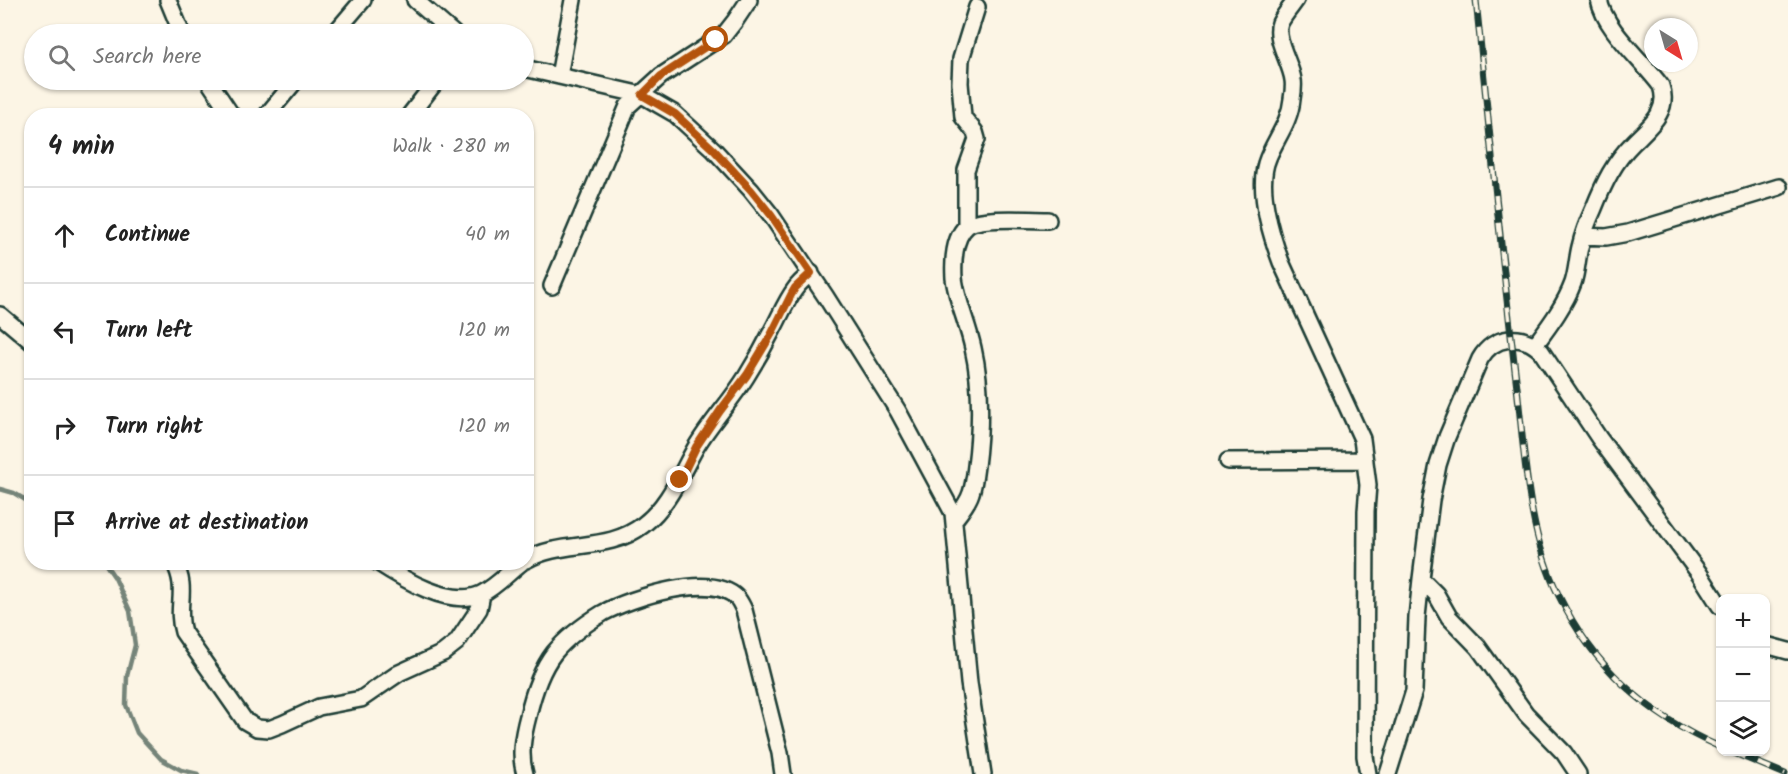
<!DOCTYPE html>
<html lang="en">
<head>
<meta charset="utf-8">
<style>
  body { margin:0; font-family:Kalam,sans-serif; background:#f2f2f2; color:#222 }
  .controls { position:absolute; right:18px; bottom:18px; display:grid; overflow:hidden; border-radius:12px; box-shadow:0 2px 4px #0004 }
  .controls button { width:54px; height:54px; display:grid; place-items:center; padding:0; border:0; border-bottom:2px solid #e0e0e0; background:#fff; color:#222; font:30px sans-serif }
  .compass { position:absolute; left:1644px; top:18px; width:54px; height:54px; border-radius:50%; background:#fff; box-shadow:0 2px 4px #0004; rotate:143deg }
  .stop { position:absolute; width:18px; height:18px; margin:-14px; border:4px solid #b45309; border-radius:50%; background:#fff }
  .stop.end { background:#b45309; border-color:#fff; box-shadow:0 2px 6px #0008 }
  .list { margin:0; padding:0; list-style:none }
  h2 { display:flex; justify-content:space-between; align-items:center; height:78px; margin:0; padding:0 24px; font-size:26px }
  h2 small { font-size:20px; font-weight:400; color:#767676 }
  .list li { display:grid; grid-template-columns:39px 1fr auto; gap:18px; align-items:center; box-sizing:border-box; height:96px; padding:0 24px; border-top:2px solid #e0e0e0 }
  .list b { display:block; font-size:22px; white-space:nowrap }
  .list em { font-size:20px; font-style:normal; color:#767676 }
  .icon { flex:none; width:33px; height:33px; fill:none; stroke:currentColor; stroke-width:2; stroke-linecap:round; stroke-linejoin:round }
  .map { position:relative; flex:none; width:1788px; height:774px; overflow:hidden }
  .search { position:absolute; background:#fff; box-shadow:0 2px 4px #0004; left:24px; top:24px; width:510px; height:66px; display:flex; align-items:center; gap:15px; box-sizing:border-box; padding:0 21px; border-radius:33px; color:#767676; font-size:22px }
  .panel { position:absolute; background:#fff; box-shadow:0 2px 4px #0004; left:24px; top:108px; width:510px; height:462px; border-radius:24px }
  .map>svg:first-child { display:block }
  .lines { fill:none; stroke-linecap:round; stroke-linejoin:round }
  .stream { stroke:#758479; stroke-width:4.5 }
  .minor-casing { stroke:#1f3d34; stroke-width:20 }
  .minor { stroke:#fcf5e5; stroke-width:15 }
  .rail-casing { stroke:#1f3d34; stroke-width:7 }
  .rail { stroke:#fcf5e5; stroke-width:4.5; stroke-dasharray:14; stroke-linecap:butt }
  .route { stroke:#b45309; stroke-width:8 }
</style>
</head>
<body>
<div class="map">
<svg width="1788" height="774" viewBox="0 0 1788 774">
  <rect width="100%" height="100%" fill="#fcf5e5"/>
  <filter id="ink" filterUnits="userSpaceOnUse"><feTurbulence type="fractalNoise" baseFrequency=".0167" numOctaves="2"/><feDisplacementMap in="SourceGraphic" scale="12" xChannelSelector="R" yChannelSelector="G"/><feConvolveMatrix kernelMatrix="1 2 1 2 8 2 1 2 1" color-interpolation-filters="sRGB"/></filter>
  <g filter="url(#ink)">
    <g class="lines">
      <path class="stream" d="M0,489l14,4 18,11
        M104,562l11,16 15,33 5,34 -8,31 -1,29 11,28 24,26 20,11 17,4"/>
      <g class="minor-casing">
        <path id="minor" d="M168,0l14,34
          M415,0l39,34
          M1296,0c-5,7 -12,15 -16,23 -6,16 11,40 13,57 1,6 0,13 -1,19 -2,23 -16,39 -24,59 -12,28 3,77 13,104l81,177 6,46 -2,26 -1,245 3,18
          M334,34l29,-34
          M524,68l118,27 33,19 39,36 37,40 20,25 55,82 72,114 55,102 16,170 14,91
          M559,76l14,-76
          M208,80l24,36
          M266,116l30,-36
          M409,116l28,-36
          M966,226v-56l11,-31 -2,-7 -12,-15 -3,-34 1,-24 16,-52
          M1583,236l23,1 22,-4 151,-46
          M552,286l76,-180 33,-30 63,-41 11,-14 14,-21
          M0,315l32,27
          M1535,345c14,-19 30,-40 38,-62 4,-12 4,-24 7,-36 3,-13 8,-26 14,-39 10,-25 20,-46 39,-65 17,-17 37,-32 28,-57 -18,-25 -56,-56 -62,-86
          M1228,461l137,-1
          M954,520c7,-9 14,-17 17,-27 3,-9 4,-19 5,-27 5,-40 6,-79 -3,-118 -5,-24 -16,-46 -19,-70 -1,-16 0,-41 13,-52 12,-10 65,-6 81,-6
          M526,560c37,-21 81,-7 117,-35 26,-20 37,-50 53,-78 15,-25 35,-46 50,-70 10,-16 19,-32 27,-48 7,-13 13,-28 22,-40 4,-6 10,-11 16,-16
          M174,562c15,28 1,44 9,70l62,89 12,7 12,1 13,-5 37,-17 42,-8 38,-26 44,-20 14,-11 22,-33 3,-15
          M377,562c26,17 73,46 104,32 15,-7 28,-22 41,-32
          M1421,579l15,15 13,23 29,30 48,67 38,39 14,21
          M1766,645l22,6
          M525,774c-6,-19 -2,-39 3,-58 5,-22 12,-45 26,-63 13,-16 31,-29 49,-40 28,-15 109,-42 134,-15 3,3 5,8 7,12l36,143 3,21
          M1388,774l26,-83 3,-74 4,-38 10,-79 7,-35 9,-28 33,-78c13,-23 42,-27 61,-8l58,87 100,135 21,33"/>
      </g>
      <use href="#minor" class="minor"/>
      <g class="rail-casing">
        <path id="rail" d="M1476,0c13,126 25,253 40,379 9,72 10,151 43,217 34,70 89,120 161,151
          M1732,752l53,22"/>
      </g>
      <use href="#rail" class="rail"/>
    </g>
  </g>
  <g class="lines" filter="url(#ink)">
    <path class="route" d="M680,480l16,-33 24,-36 27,-36 24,-40 20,-40 4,-7 16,-15 -40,-58 -20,-25 -37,-40 -39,-36 -33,-19 19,-19 55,-36"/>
  </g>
</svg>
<div class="controls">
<button>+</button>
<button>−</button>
<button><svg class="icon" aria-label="layers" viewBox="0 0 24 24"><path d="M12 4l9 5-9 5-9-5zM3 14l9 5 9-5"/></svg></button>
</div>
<svg class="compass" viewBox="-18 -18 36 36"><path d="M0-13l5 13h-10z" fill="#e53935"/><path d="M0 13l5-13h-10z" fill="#767676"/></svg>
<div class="stop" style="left:716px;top:40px"></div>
<div class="stop end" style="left:680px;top:480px"></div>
<div class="search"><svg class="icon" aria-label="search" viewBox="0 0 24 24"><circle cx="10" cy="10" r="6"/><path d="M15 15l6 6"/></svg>Search here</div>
<section class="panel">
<h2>4 min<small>Walk · 280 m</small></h2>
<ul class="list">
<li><svg class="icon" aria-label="ahead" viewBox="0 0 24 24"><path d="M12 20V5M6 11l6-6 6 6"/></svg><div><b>Continue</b></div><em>40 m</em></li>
<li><svg class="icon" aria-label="left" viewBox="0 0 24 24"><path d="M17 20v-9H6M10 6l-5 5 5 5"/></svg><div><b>Turn left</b></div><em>120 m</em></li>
<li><svg class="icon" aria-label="right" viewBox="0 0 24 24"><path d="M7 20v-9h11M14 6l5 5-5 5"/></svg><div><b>Turn right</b></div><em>120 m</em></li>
<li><svg class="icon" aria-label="arrive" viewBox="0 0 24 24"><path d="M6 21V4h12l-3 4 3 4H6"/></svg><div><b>Arrive at destination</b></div></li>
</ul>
</section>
</div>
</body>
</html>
